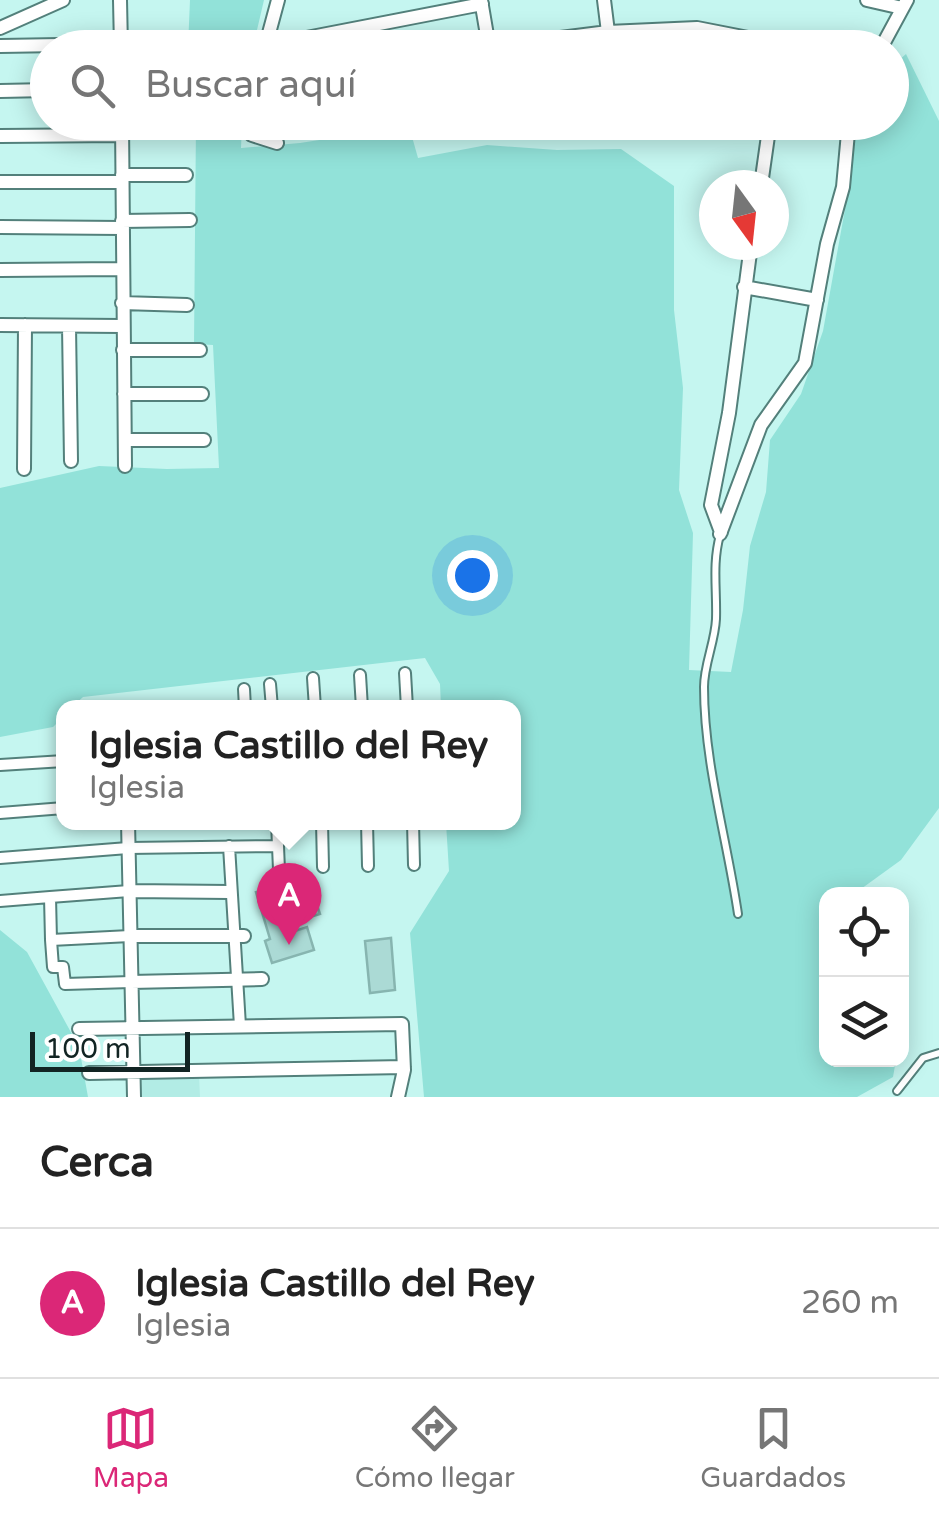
<!DOCTYPE html>
<html lang="es">
<head>
<meta charset="utf-8">
<style>
  body { margin:0; font-family:"Varela Round",sans-serif; background:#f2f2f2; color:#222 }
  .controls { position:absolute; right:30px; bottom:30px; display:grid; overflow:hidden; border-radius:20px; box-shadow:0 5px 25px #0003 }
  .controls button { width:90px; height:90px; display:grid; place-items:center; padding:0; border:0; border-bottom:2px solid #e0e0e0; background:#fff; color:#222; font:50px sans-serif }
  .compass { position:absolute; left:699px; top:170px; width:90px; height:90px; border-radius:50%; background:#fff; box-shadow:0 5px 25px #0003; rotate:165deg }
  .scale { position:absolute; left:30px; bottom:25px; width:160px; box-sizing:border-box; padding-left:10px; border:5px solid #122423; border-top:0; font-size:28px; line-height:35px; white-space:nowrap; color:#122423; -webkit-text-stroke:8px #fff; paint-order:stroke }
  .you { position:absolute; left:472px; top:575px; width:35px; height:35px; margin:-25px; border:8px solid #fff; border-radius:50%; background:#1a73e8; box-shadow:0 0 0 15px #1a73e833 }
  .badge { display:grid; place-items:center; width:65px; height:65px; border-radius:50%; background:#db2777; color:#fff; font-size:32px; font-weight:700 }
  .pin { position:absolute; translate:-50% -82px; filter:drop-shadow(0 2px 5px #0008) }
  .pin::after { content:''; position:absolute; top:52px; width:35px; height:30px; background:inherit; clip-path:polygon(0 0,100% 0,50% 100%) }
  .popup { position:absolute; left:56px; top:700px; width:465px; height:130px; box-sizing:border-box; display:grid; place-content:center; border-radius:20px; background:#fff; filter:drop-shadow(0 2px 8px #0005); font-size:32px; white-space:nowrap; color:#767676 }
  .popup b { font-size:38px; color:#222 }
  .popup::after { content:''; position:absolute; left:50%; top:100%; margin-left:-20px; border:20px solid transparent; border-top-color:#fff }
  .list { margin:0; padding:0; list-style:none }
  h2 { display:flex; justify-content:space-between; align-items:center; height:130px; margin:0; padding:0 40px; font-size:42px }
  h2 small { font-size:32px; font-weight:400; color:#767676 }
  .list li { display:grid; grid-template-columns:65px 1fr auto; gap:30px; align-items:center; box-sizing:border-box; height:150px; padding:0 40px; border-top:2px solid #e0e0e0 }
  .list b { display:block; font-size:38px; white-space:nowrap }
  .list p { margin:0; font-size:32px; white-space:nowrap; color:#767676 }
  .list em { font-size:32px; font-style:normal; color:#767676 }
  .icon { flex:none; width:55px; height:55px; fill:none; stroke:currentColor; stroke-width:2; stroke-linecap:round; stroke-linejoin:round }
  .map { position:relative; flex:none; width:939px; height:1097px; overflow:hidden }
  .search { position:absolute; background:#fff; box-shadow:0 5px 25px #0003; left:30px; right:30px; top:30px; height:110px; display:flex; align-items:center; gap:25px; box-sizing:border-box; padding:0 35px; border-radius:55px; color:#767676; font-size:38px }
  .sheet { height:280px; background:#fff }
  nav { display:flex; justify-content:space-around; align-items:center; box-sizing:border-box; height:140px; border-top:2px solid #e0e0e0; background:#fff; font-size:28px; color:#767676 }
  nav a { display:grid; justify-items:center; gap:5px }
  nav .on { color:#db2777 }
  .map>svg:first-child { display:block }
  .built { fill:#b2ece5 }
  .green { fill:#92e2d9 }
  .building { fill:#abdad5; stroke:#87b5b0; stroke-width:2.5 }
  .lines { fill:none; stroke-linecap:round; stroke-linejoin:round }
  .service-casing { stroke:#53807b; stroke-width:10 }
  .pedestrian-casing { stroke:#53807b; stroke-width:14 }
  .minor-casing { stroke:#53807b; stroke-width:16 }
  .service { stroke:#fff; stroke-width:6 }
  .pedestrian { stroke:#fff; stroke-width:10 }
  .minor { stroke:#fff; stroke-width:12 }
</style>
</head>
<body>
<div class="map">
<svg width="939" height="1097" viewBox="0 0 939 1097">
  <rect width="100%" height="100%" fill="#c5f6f0"/>
  <path class="built" d="M138,1075h61l1,22h-62z"/>
  <path class="green" d="M190,0h74l-11,47h-65z
    M906,54l33,67v687l-38,52 -47,34h-28v166h70l-3,17 -36,20h-433l-14,-164 39,-62 -3,-48 68,-1v-114l-73,-1 -1,-23 -15,-26 -342,39 -11,10 -8,1v8l-11,11 -53,10v-249l99,-22 68,3 52,-1 -6,-123 -19,-1 2,-221h46l-1,25 59,-5 109,-17 9,32 69,-13 70,5 64,-1 53,37v124l9,78 -4,102 14,43 -4,137 42,2 12,-62 7,-64 16,-54 4,-52 31,-46 22,-63 28,-155 -2,-53 43,-1v-56z
    M0,930l27,22 52,95 9,50h-88z"/>
  <path class="building" d="M308,878l12,36 -16,5 -11,-36z
    M270,888l16,46 21,-7 7,23 -42,13 -7,-22 5,-2 -14,-47z
    M391,938l4,52 -25,3 -5,-52z"/>
  <g class="lines">
    <g class="service-casing">
      <path id="service" d="M720,535c-8,29 -3,55 -4,84 -1,23 -12,45 -12,68 0,76 23,152 34,227
        M897,1091l26,-33 16,-5"/>
    </g>
    <g class="pedestrian-casing">
      <path id="pedestrian" d="M405,673l2,35
        M360,675l2,33
        M313,678l2,30
        M270,684l2,24
        M244,689l1,19
        M0,765l64,-4
        M0,813l64,-5
        M322,822l1,45
        M367,822l1,44
        M413,822l1,43
        M229,846l11,180
        M278,846l1,24
        M0,858l128,-10 150,-2 -1,-24
        M50,897l79,-6
        M0,901l50,-4 1,43 79,-4
        M51,940l2,27h10l2,17 66,-2"/>
    </g>
    <g class="minor-casing">
      <path id="minor" d="M120,0l1,47
        M481,0l8,47 119,-15 -4,-32
        M867,0l35,8
        M0,28l63,-28
        M121,40l57,1
        M0,46l121,-2
        M265,46l217,-42
        M265,48l13,-48
        M610,48l-2,-16 89,-4 102,20
        M881,48l26,-48
        M0,91l48,-1
        M122,122l3,344
        M252,122v13l25,8
        M122,130l61,-1
        M0,136l122,-1
        M122,175h64
        M0,182h122
        M761,185l9,-63
        M122,221l68,-1
        M0,227l122,1
        M0,270l122,-1
        M744,287l73,13
        M122,303l65,2
        M0,325l122,1
        M69,326l2,135
        M123,350h77
        M124,394h78
        M125,440h79
        M24,469l1,-144
        M721,532l-10,-27 18,-92 22,-168
        M720,534l41,-109 44,-62 22,-119 16,-57 6,-65
        M128,822l6,275
        M129,891l101,1
        M130,936h114
        M131,982l131,-3
        M79,1029l323,-5 2,46 -6,27
        M89,1073l315,-6"/>
    </g>
    <use href="#service" class="service"/>
    <use href="#pedestrian" class="pedestrian"/>
    <use href="#minor" class="minor"/>
  </g>
</svg>
<div class="controls">
<button><svg class="icon" aria-label="locate" viewBox="0 0 24 24"><circle cx="12" cy="12" r="6"/><path d="M12 2v4M12 18v4M2 12h4M18 12h4"/></svg></button>
<button><svg class="icon" aria-label="layers" viewBox="0 0 24 24"><path d="M12 4l9 5-9 5-9-5zM3 14l9 5 9-5"/></svg></button>
</div>
<svg class="compass" viewBox="-18 -18 36 36"><path d="M0-13l5 13h-10z" fill="#e53935"/><path d="M0 13l5-13h-10z" fill="#767676"/></svg>
<div class="scale">100 m</div>
<div class="you"></div>
<div class="pin badge" style="left:289px;top:945px">A</div>
<div class="popup"><b>Iglesia Castillo del Rey</b>Iglesia</div>
<div class="search"><svg class="icon" aria-label="search" viewBox="0 0 24 24"><circle cx="10" cy="10" r="6"/><path d="M15 15l6 6"/></svg>Buscar aquí</div>
</div>
<section class="sheet">
<h2>Cerca<small></small></h2>
<ul class="list">
<li><span class="badge">A</span><div><b>Iglesia Castillo del Rey</b><p>Iglesia</p></div><em>260 m</em></li>
</ul>
</section>
<nav>
<a class="on"><svg class="icon" aria-label="map" viewBox="0 0 24 24"><path d="M3 6l6-2 6 2 6-2v14l-6 2-6-2-6 2zM9 4v14M15 6v14"/></svg>Mapa</a>
<a><svg class="icon" aria-label="directions" viewBox="0 0 24 24"><path d="M12 3l9 9-9 9-9-9zM9 14v-3h6M13 9l2 2-2 2"/></svg>Cómo llegar</a>
<a><svg class="icon" aria-label="saved" viewBox="0 0 24 24"><path d="M7 4h10v16l-5-4-5 4z"/></svg>Guardados</a>
</nav>
</body>
</html>
